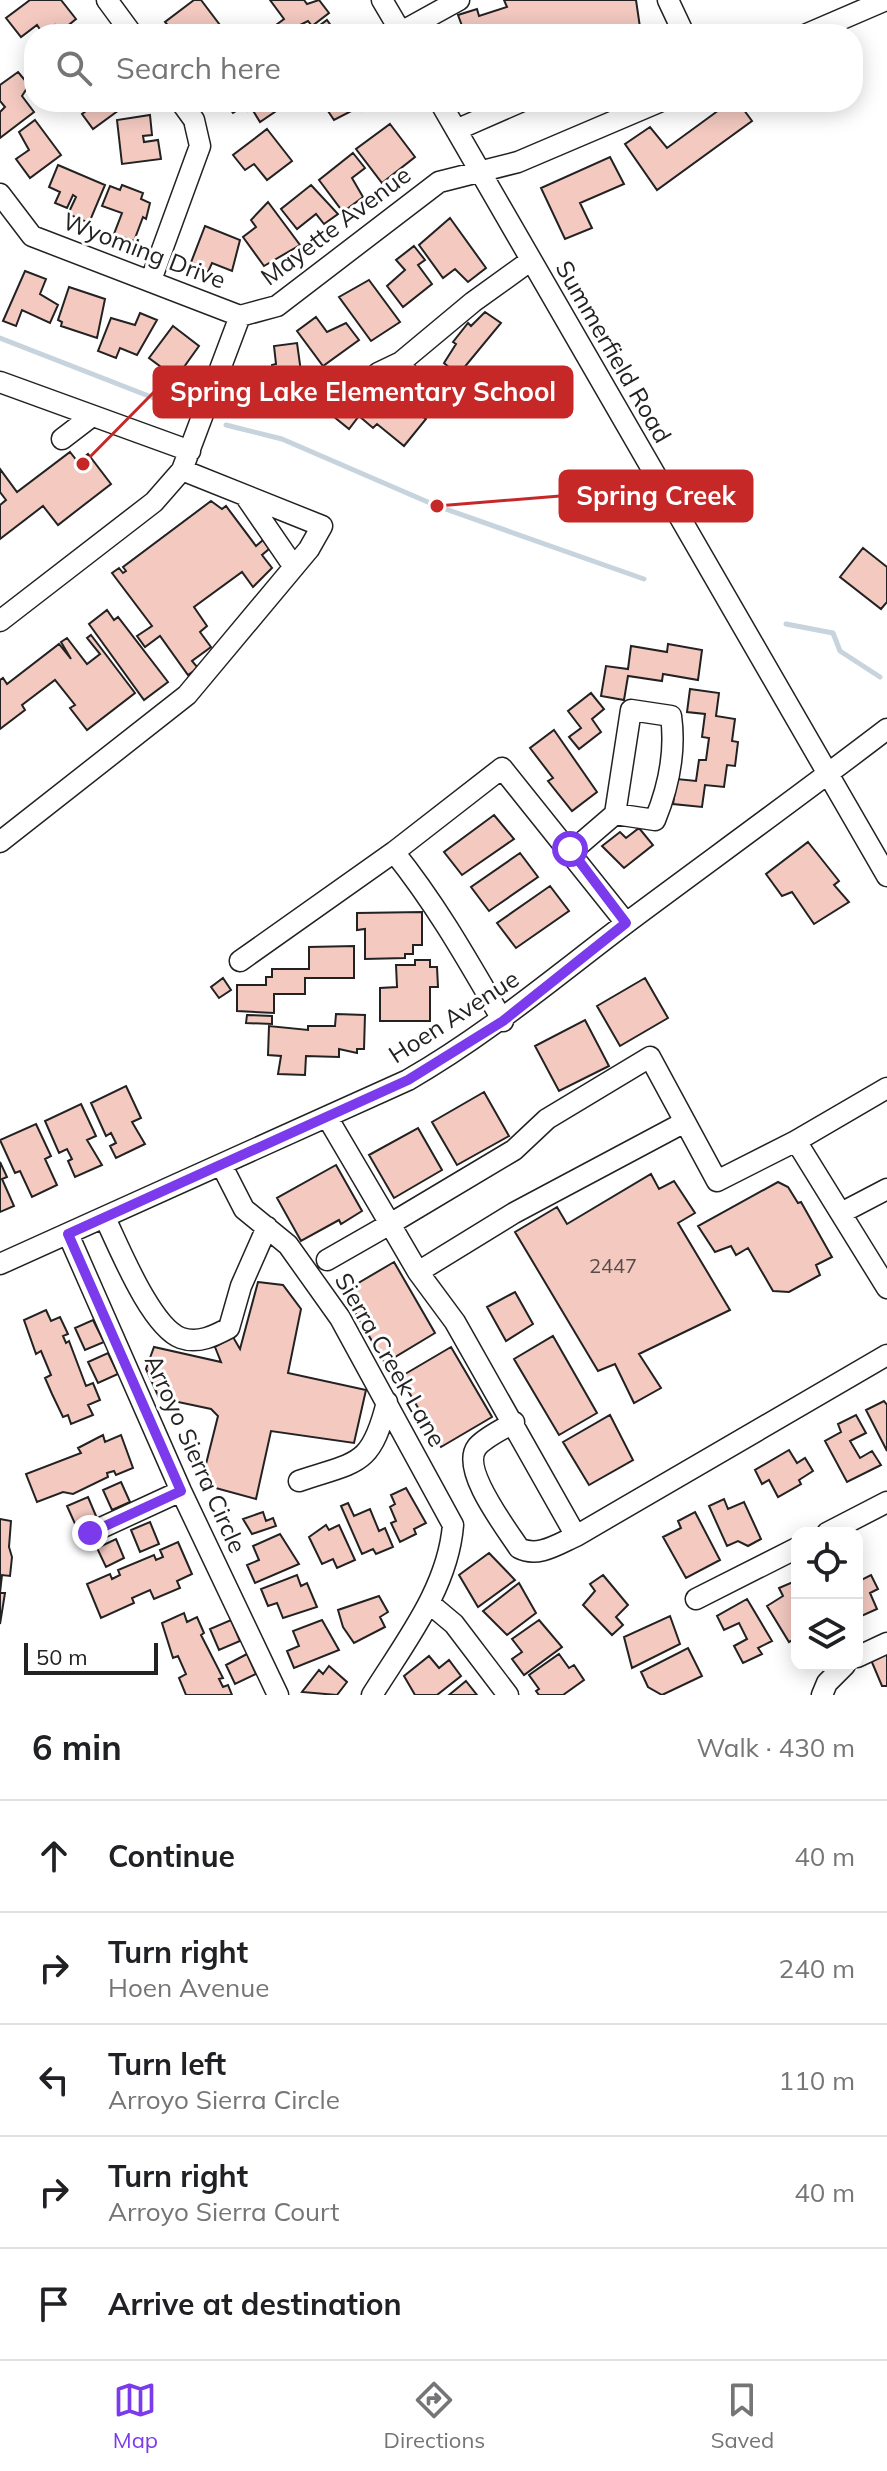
<!DOCTYPE html>
<html lang="en">
<head>
<meta charset="utf-8">
<style>
  body { margin:0; font-family:Mulish,sans-serif; background:#f6f6f6; color:#202124 }
  .controls { position:absolute; right:24px; bottom:24px; display:grid; overflow:hidden; border-radius:16px; box-shadow:0 4px 20px #0003 }
  .controls button { width:72px; height:72px; display:grid; place-items:center; padding:0; border:0; border-bottom:2px solid #e0e0e0; background:#fff; color:#202124; font:40px sans-serif }
  .scale { position:absolute; left:24px; bottom:20px; width:134px; box-sizing:border-box; padding-left:8px; border:4px solid #222; border-top:0; font-size:22px; line-height:28px; white-space:nowrap; color:#222; -webkit-text-stroke:6px #fff; paint-order:stroke }
  .stop { position:absolute; width:24px; height:24px; margin:-18px; border:6px solid #7c3aed; border-radius:50%; background:#fff }
  .stop.end { background:#7c3aed; border-color:#fff; box-shadow:0 2px 8px #0008 }
  .list { margin:0; padding:0; list-style:none }
  h2 { display:flex; justify-content:space-between; align-items:center; height:104px; margin:0; padding:0 32px; font-size:34px }
  h2 small { font-size:26px; font-weight:400; color:#757577 }
  .list li { display:grid; grid-template-columns:52px 1fr auto; gap:24px; align-items:center; box-sizing:border-box; height:112px; padding:0 32px; border-top:2px solid #e0e0e0 }
  .list b { display:block; font-size:30px; white-space:nowrap }
  .list p { margin:0; font-size:26px; white-space:nowrap; color:#757577 }
  .list em { font-size:26px; font-style:normal; color:#757577 }
  .icon { flex:none; width:44px; height:44px; fill:none; stroke:currentColor; stroke-width:2; stroke-linecap:round; stroke-linejoin:round }
  .map { position:relative; flex:none; width:887px; height:1695px; overflow:hidden }
  .search { position:absolute; background:#fff; box-shadow:0 4px 20px #0003; left:24px; right:24px; top:24px; height:88px; display:flex; align-items:center; gap:20px; box-sizing:border-box; padding:0 28px; border-radius:32px; color:#757577; font-size:30px }
  .sheet { height:664px; background:#fff }
  nav { display:flex; justify-content:space-around; align-items:center; box-sizing:border-box; height:112px; border-top:2px solid #e0e0e0; background:#fff; font-size:22px; color:#757577 }
  nav a { display:grid; justify-items:center; gap:4px }
  nav .on { color:#7c3aed }
  .map>svg:first-child { display:block }
  .lines { fill:none; stroke-linecap:round; stroke-linejoin:round }
  .stream { stroke:#c7d3dd; stroke-width:5 }
  .building { fill:#f3c9c0; stroke:#222; stroke-width:2 }
  .minor-casing { stroke:#222; stroke-width:23 }
  .minor { stroke:#fff; stroke-width:20 }
  .route { stroke:#7c3aed; stroke-width:10 }
  .labels { text-anchor:middle; stroke-width:6; stroke-linejoin:round; paint-order:stroke }
  .number-label { font-size:20px; fill:#564c4a }
  .street-label { font-size:24px; fill:#222; stroke:#fff }
  .leader { fill:none; stroke:#c62828; stroke-width:3 }
  .callout-dot { fill:#c62828; stroke:#fff; stroke-width:3 }
  .callout { fill:#c62828; stroke:#c62828; stroke-width:3 }
  .callout-label { font-size:26px; text-anchor:middle; font-weight:bold; fill:#fff }
</style>
</head>
<body>
<div class="map">
<svg width="887" height="1695" viewBox="0 0 887 1695">
  <rect width="100%" height="100%" fill="#fff"/>
  <g class="lines">
    <path class="stream" d="M0,338l182,71
      M226,425l56,14 155,67 207,73
      M786,624l47,9 7,18 40,26"/>
  </g>
  <path class="building" d="M30,0h31l15,19 -16,13 -5,-7 -12,9 -6,-9 -16,12 -15,-19z
    M194,0h7l22,29 -7,5h-41l-10,-12z
    M270,0h34l3,4 12,-4 10,13 -17,13 -4,-5 -26,13 -6,-9 8,-6z
    M504,0h132l5,34h-176l-7,-19 19,-6 2,7 28,-9z
    M327,20l10,14h-29z
    M18,72l11,13 -7,11 12,16 -34,26v-26l5,-5 -5,-6v-16z
    M85,102h45l-37,27 -11,-15 8,-6z
    M225,102h53l4,5 -22,15 -8,-13 -4,2 -4,-5 -11,7z
    M330,102h46l-14,9 -3,-4 -25,13 -8,-12z
    M730,102h8l14,19 -95,69 -32,-46 25,-17 17,21z
    M150,115l2,20 -9,1 1,6 14,-2 3,19 -39,5 -5,-44z
    M35,120l26,35 -31,23 -14,-19 13,-9 -10,-18z
    M390,124l25,33 -33,26 -26,-34z
    M267,129l25,32 -25,19 -13,-16 -9,6 -12,-15z
    M353,153l12,15 -13,10 11,19 -20,15 -24,-32z
    M610,157l14,27 -44,19 12,25 -27,11 -24,-51z
    M58,165l47,20 -16,38 -21,-9 8,-17 -3,-2 -6,13 -12,-5 5,-11 -11,-5z
    M122,185l21,8 -2,6 9,4 -4,16 -3,-2 -9,24 -20,-7 8,-21 -20,-7 8,-20 10,4z
    M311,185l27,29 -14,10 -8,-10 -19,15 -16,-20z
    M268,202l32,43 -36,21 -21,-29 13,-10 -5,-7z
    M450,218l36,50 -18,14 -13,-13 -12,9 -24,-33z
    M205,226l35,14 -8,31 -20,-8 -4,9 -18,-7z
    M414,246l11,14 -7,5 14,19 -29,23 -16,-21 18,-16 -9,-10z
    M25,271l21,8 -6,15 18,11 -8,18 -28,-13 -6,16 -13,-5z
    M369,280l31,42 -29,19 -32,-44z
    M69,287l36,12 -8,39 -36,-12 1,-4 -4,-2z
    M485,312l16,11 -43,52 -14,-12 12,-19 -3,-2 15,-19 3,3z
    M140,313l17,7 -20,35 -17,-7 -4,10 -18,-7 13,-33 24,7z
    M316,317l11,15 19,-9 13,17 -36,26 -26,-35z
    M173,326l26,20 -23,32 -27,-20z
    M297,343l6,43 -44,7 -3,-21 16,-3v-4l4,-1 -2,-18z
    M356,388l12,14 9,-11 15,8 5,-5 11,10 -2,2 20,13 -22,27 -27,-22 -4,4 -14,-12 -10,13 -16,-13z
    M70,452l8,10 10,-8 23,30 -53,41 -15,-19 -43,33v-34l6,-5 -6,-8v-23l17,23z
    M211,501l11,8 4,-3 30,40 7,-6 6,9 -7,6 10,13 -19,19 -11,-15 -48,35 13,19 -7,6 11,15 -19,14 6,7 -10,7 -28,-39 -15,11 -8,-11 15,-10 -40,-53 7,-5 4,5 3,-2 -3,-4z
    M863,548l24,19v35l-6,7 -41,-32z
    M107,610l7,10 4,-3 50,65 -24,18 -55,-76z
    M91,635l44,58 -48,37 -17,-22 5,-3 -20,-25 -33,25 3,5 -25,19v-49l3,-2 4,6 52,-40 12,15 -10,-17 6,-4 20,26 13,-10 -13,-16z
    M668,644l34,6 -4,30 -35,-6 -1,7 -34,-5 -4,24 -23,-4 5,-30 22,3 3,-23 36,6z
    M690,689l29,4 -3,23 19,3 -3,22 6,1 -3,24 -8,-1 -3,22 -19,-2 -3,22 -29,-3 4,-25 19,2 3,-21h7l3,-22 -7,-1 3,-23 -18,-2z
    M591,693l13,16 -12,10 9,13 -22,17 -10,-12 12,-9 -13,-17z
    M554,730l43,62 -25,19 -24,-30 5,-3 -23,-30z
    M494,815l20,24 -52,36 -18,-23z
    M639,828l14,17 -29,23 -22,-22 18,-14 6,6z
    M808,842l31,39 -5,4 15,17 -35,22 -22,-32 -10,4 -16,-22z
    M520,853l18,24 -49,34 -18,-24z
    M550,886l19,25 -53,37 -19,-25z
    M422,912v33h-9v9h-8v4l-40,1v-30l-8,1v-17z
    M354,946v32h-49v16h-31v19l-37,-2v-26h29v-8h6v-8h37v-22z
    M415,960h15v7h7l1,20h-8v34h-50v-33l17,-1 -1,-22h19z
    M223,978l8,12 -12,8 -8,-11z
    M645,978l23,40 -48,28 -23,-40z
    M336,1014l29,1 -1,34h-7v4l-18,-4v8l-33,-1 -1,19 -27,-1 3,-18 -13,-1 1,-29 39,4v-4h27z
    M247,1015l25,1v8l-26,-1z
    M585,1020l24,46 -50,25 -24,-45z
    M126,1086l15,32 -9,4 13,22 -29,14 -6,-12 6,-3 -5,-10 -5,3 -15,-33z
    M484,1092l25,44 -52,29 -25,-43z
    M81,1104l15,32 -9,4 15,25 -27,12 -7,-16 4,-2 -5,-10 -8,4 -14,-32z
    M36,1124l15,32 -6,3 12,26 -25,12 -12,-26 -5,2 -15,-33z
    M418,1128l24,42 -48,28 -25,-43z
    M0,1162l7,15 -5,2 12,27 -14,6z
    M336,1165l26,46 -21,13 -2,-4 -38,21 -24,-43z
    M651,1174l8,15 15,-8 21,32 -17,10 52,87 -91,44 22,34 -27,15 -19,-39 -17,7 -83,-139 42,-25 10,17z
    M778,1182l10,5 10,16 3,-1 31,55 -16,8 4,10 -31,17 -16,-1 -25,-43 -12,7 -5,-9 -16,6 -17,-26z
    M394,1262l41,71 -50,30 -42,-71z
    M258,1282l25,3 18,24 -13,64 78,17 -12,53 -83,-12 -15,68 -55,-15 17,-68 -7,-7 -52,-11 -13,-29 8,-22 67,15 -6,-15 18,-10 7,12z
    M515,1292l18,32 -27,17 -19,-34z
    M46,1310l5,11 9,-4 8,17 -5,2 3,7 3,-2 17,45 7,-3 7,17 -12,5 5,10 -22,9 -3,-9 -5,2 -11,-23 -7,-16 6,-3 -10,-24 -5,3 -12,-34z
    M93,1320l11,22 -19,8 -10,-22z
    M553,1336l44,77 -38,22 -45,-76z
    M451,1347l41,70 -51,30 -41,-70z
    M108,1353l10,21 -20,9 -10,-21z
    M884,1401l3,4v46l-21,-41z
    M610,1415l23,45 -44,25 -26,-43z
    M856,1415l10,18 -16,8 10,17 12,-7 9,14 -34,17 -22,-41 16,-9 -3,-8z
    M103,1435l2,7 16,-7 12,33 -17,7 -2,-4 -7,2 1,4 -35,17 -10,-2 -26,10 -11,-28 55,-21 -3,-5z
    M789,1450l8,13 8,-5 8,13 -14,9 2,4 -23,13 -9,-17 -7,4 -7,-14z
    M121,1482l9,20 -18,8 -9,-20z
    M406,1488l20,35 -12,6 2,5 -16,8 -9,-19 5,-2 -6,-14 5,-3 -4,-9z
    M88,1497l8,19 -20,10 -9,-20z
    M724,1499l4,10 16,-7 17,37 -13,7 -10,-5 -11,5 -18,-40z
    M348,1503l6,13 16,-7 9,22 6,-3 8,19 -17,7 -3,-5 -11,5 -21,-48z
    M263,1512l3,9 7,-3 3,8 -24,8 -9,-15z
    M695,1512l25,48 -34,18 -23,-41 18,-9 -3,-7z
    M0,1519l11,2 -2,26 3,10 -2,19 -8,-1 -2,18h5l-5,31z
    M150,1522l9,22 -19,8 -9,-22z
    M326,1525l3,5 10,-5 16,35 -18,8 -4,-9 -11,5 -13,-27z
    M280,1534l19,30 -44,19 -8,-18 12,-5 -6,-14z
    M116,1539l8,19 -18,9 -9,-19z
    M178,1542l14,32 -15,7 3,7 -26,11 -4,-9 -18,8 2,5 -33,15 -14,-34 23,-10 2,5 8,-4 -2,-5 36,-15 2,5 7,-3 -3,-7z
    M489,1553l26,27 -37,27 -19,-32z
    M297,1575l4,11 6,-3 10,24 -34,11 -6,-15 -9,3 -7,-17z
    M603,1575l25,30 -12,12 7,8 -11,10 -29,-30 12,-14 -5,-7z
    M871,1575l7,14 -8,4 7,16 -20,9v-36z
    M793,1582l4,7v48l-8,5 -22,-36 16,-10 -4,-8z
    M519,1583l17,30 -29,22 -24,-24z
    M379,1596l9,16 -8,5 5,10 -31,16 -11,-16 -5,-17z
    M747,1599l25,42 -14,7 4,6 -19,9 -9,-17 13,-7 -8,-16 -15,7 -7,-14z
    M184,1613l3,9 10,-5 7,16 -3,2 22,43 -4,1 4,8 5,-2 4,10h-46l-7,-17 7,-4 -8,-18 -5,2 -11,-35z
    M670,1616l10,28 -48,24 -8,-31z
    M231,1620l9,21 -21,9 -9,-21z
    M322,1620l17,30 -45,18 -7,-17 12,-5 -6,-15z
    M539,1620l23,27 -38,28 -12,-16 10,-7 -10,-13z
    M688,1648l14,28 -40,19 -14,-8 -7,-15z
    M887,1653v33h-5l-11,-26z
    M247,1654l9,20 -21,10 -9,-19z
    M559,1654l10,14 5,-3 10,15 -21,15h-24l-3,-4 3,-2 -10,-14z
    M429,1656l10,12 10,-8 12,16 -24,19h-22l-11,-19z
    M329,1666l18,16 -10,13 -35,-3 17,-22 4,4z
    M466,1681l11,14h-28z"/>
  <g class="lines">
    <g class="minor-casing">
      <path id="minor" d="M107,0l25,34
        M382,0l20,34
        M668,0l16,34
        M401,32l58,-32
        M807,34l79,-34
        M440,102l447,774
        M456,130l64,-28
        M0,194l32,42 208,80
        M151,280l49,-134 -6,-26 -13,-18
        M401,362l8,14 23,19
        M378,373l23,-11 72,-60 57,-41
        M0,382l190,69
        M62,439l30,-23
        M246,497l48,70
        M0,621l154,-119 28,-32 58,-154 37,-10 162,-124 79,-20 141,-60
        M0,842l187,-147 122,-146 13,-23 -140,-56
        M572,851l43,-37 40,6c14,-34 21,-68 16,-104l-40,-6 -16,104
        M240,961l154,-109
        M503,1021c-35,-60 -65,-114 -109,-169l108,-84 124,155
        M327,1117l63,107 124,-74 33,-31 103,-62 67,124 79,-40 91,147
        M796,1141l91,-53
        M222,1166l22,43 44,36 52,73 113,207c-5,63 -48,117 -81,170
        M843,1212l44,-23
        M105,1218c14,29 46,109 76,120 17,6 33,-2 48,-10l12,-42 26,-59
        M68,1234l113,257 97,204
        M327,1260l63,-36 28,48 37,50 121,214 311,-181
        M0,1264l408,-184c80,-46 148,-104 221,-159 86,-64 173,-127 258,-192
        M418,1272l96,-59 169,-90
        M514,1422c-10,7 -29,15 -37,25 -17,22 29,81 42,101 19,10 39,-4 57,-12
        M299,1481c59,-20 72,-14 88,-79
        M90,1533l91,-42
        M827,1533l60,-31
        M696,1599l101,-51
        M429,1603l25,21 54,71
        M857,1657l30,-14
        M822,1695l5,-12 18,-18"/>
    </g>
    <use href="#minor" class="minor"/>
  </g>
  <g class="lines">
    <path class="route" d="M90,1533l91,-42 -113,-257 340,-154 95,-59 123,-98 -56,-74"/>
  </g>
  <g class="labels">
    <g class="number-label">
      <text x="613" y="1273">2447</text>
    </g>
    <g class="street-label">
      <text transform="translate(336 226) rotate(-37)" y="8">Mayette Avenue</text>
      <text transform="translate(144 251) rotate(21)" y="8">Wyoming Drive</text>
      <text transform="translate(613 352) rotate(60)" y="8">Summerfield Road</text>
      <text transform="translate(454 1017) rotate(-33)" y="8">Hoen Avenue</text>
      <text transform="translate(390 1360) rotate(60)" y="8">Sierra Creek Lane</text>
      <text transform="translate(195 1454) rotate(66)" y="8">Arroyo Sierra Circle</text>
    </g>
  </g>
  <path class="leader" d="M83 464L154 392M437 506L560 496"/>
  <g class="callout-dot">
    <circle cx="83" cy="464" r="8"/>
    <circle cx="437" cy="506" r="8"/>
  </g>
  <g class="callout">
    <rect x="154" y="367" width="418" height="50" rx="8"/>
    <rect x="560" y="471" width="192" height="50" rx="8"/>
  </g>
  <g class="callout-label">
    <text x="363" y="401">Spring Lake Elementary School</text>
    <text x="656" y="505">Spring Creek</text>
  </g>
</svg>
<div class="controls">
<button><svg class="icon" aria-label="locate" viewBox="0 0 24 24"><circle cx="12" cy="12" r="6"/><path d="M12 2v4M12 18v4M2 12h4M18 12h4"/></svg></button>
<button><svg class="icon" aria-label="layers" viewBox="0 0 24 24"><path d="M12 4l9 5-9 5-9-5zM3 14l9 5 9-5"/></svg></button>
</div>
<div class="scale">50 m</div>
<div class="stop" style="left:570px;top:849px"></div>
<div class="stop end" style="left:90px;top:1533px"></div>
<div class="search"><svg class="icon" aria-label="search" viewBox="0 0 24 24"><circle cx="10" cy="10" r="6"/><path d="M15 15l6 6"/></svg>Search here</div>
</div>
<section class="sheet">
<h2>6 min<small>Walk · 430 m</small></h2>
<ul class="list">
<li><svg class="icon" aria-label="ahead" viewBox="0 0 24 24"><path d="M12 20V5M6 11l6-6 6 6"/></svg><div><b>Continue</b></div><em>40 m</em></li>
<li><svg class="icon" aria-label="right" viewBox="0 0 24 24"><path d="M7 20v-9h11M14 6l5 5-5 5"/></svg><div><b>Turn right</b><p>Hoen Avenue</p></div><em>240 m</em></li>
<li><svg class="icon" aria-label="left" viewBox="0 0 24 24"><path d="M17 20v-9H6M10 6l-5 5 5 5"/></svg><div><b>Turn left</b><p>Arroyo Sierra Circle</p></div><em>110 m</em></li>
<li><svg class="icon" aria-label="right" viewBox="0 0 24 24"><path d="M7 20v-9h11M14 6l5 5-5 5"/></svg><div><b>Turn right</b><p>Arroyo Sierra Court</p></div><em>40 m</em></li>
<li><svg class="icon" aria-label="arrive" viewBox="0 0 24 24"><path d="M6 21V4h12l-3 4 3 4H6"/></svg><div><b>Arrive at destination</b></div></li>
</ul>
</section>
<nav>
<a class="on"><svg class="icon" aria-label="map" viewBox="0 0 24 24"><path d="M3 6l6-2 6 2 6-2v14l-6 2-6-2-6 2zM9 4v14M15 6v14"/></svg>Map</a>
<a><svg class="icon" aria-label="directions" viewBox="0 0 24 24"><path d="M12 3l9 9-9 9-9-9zM9 14v-3h6M13 9l2 2-2 2"/></svg>Directions</a>
<a><svg class="icon" aria-label="saved" viewBox="0 0 24 24"><path d="M7 4h10v16l-5-4-5 4z"/></svg>Saved</a>
</nav>
</body>
</html>
